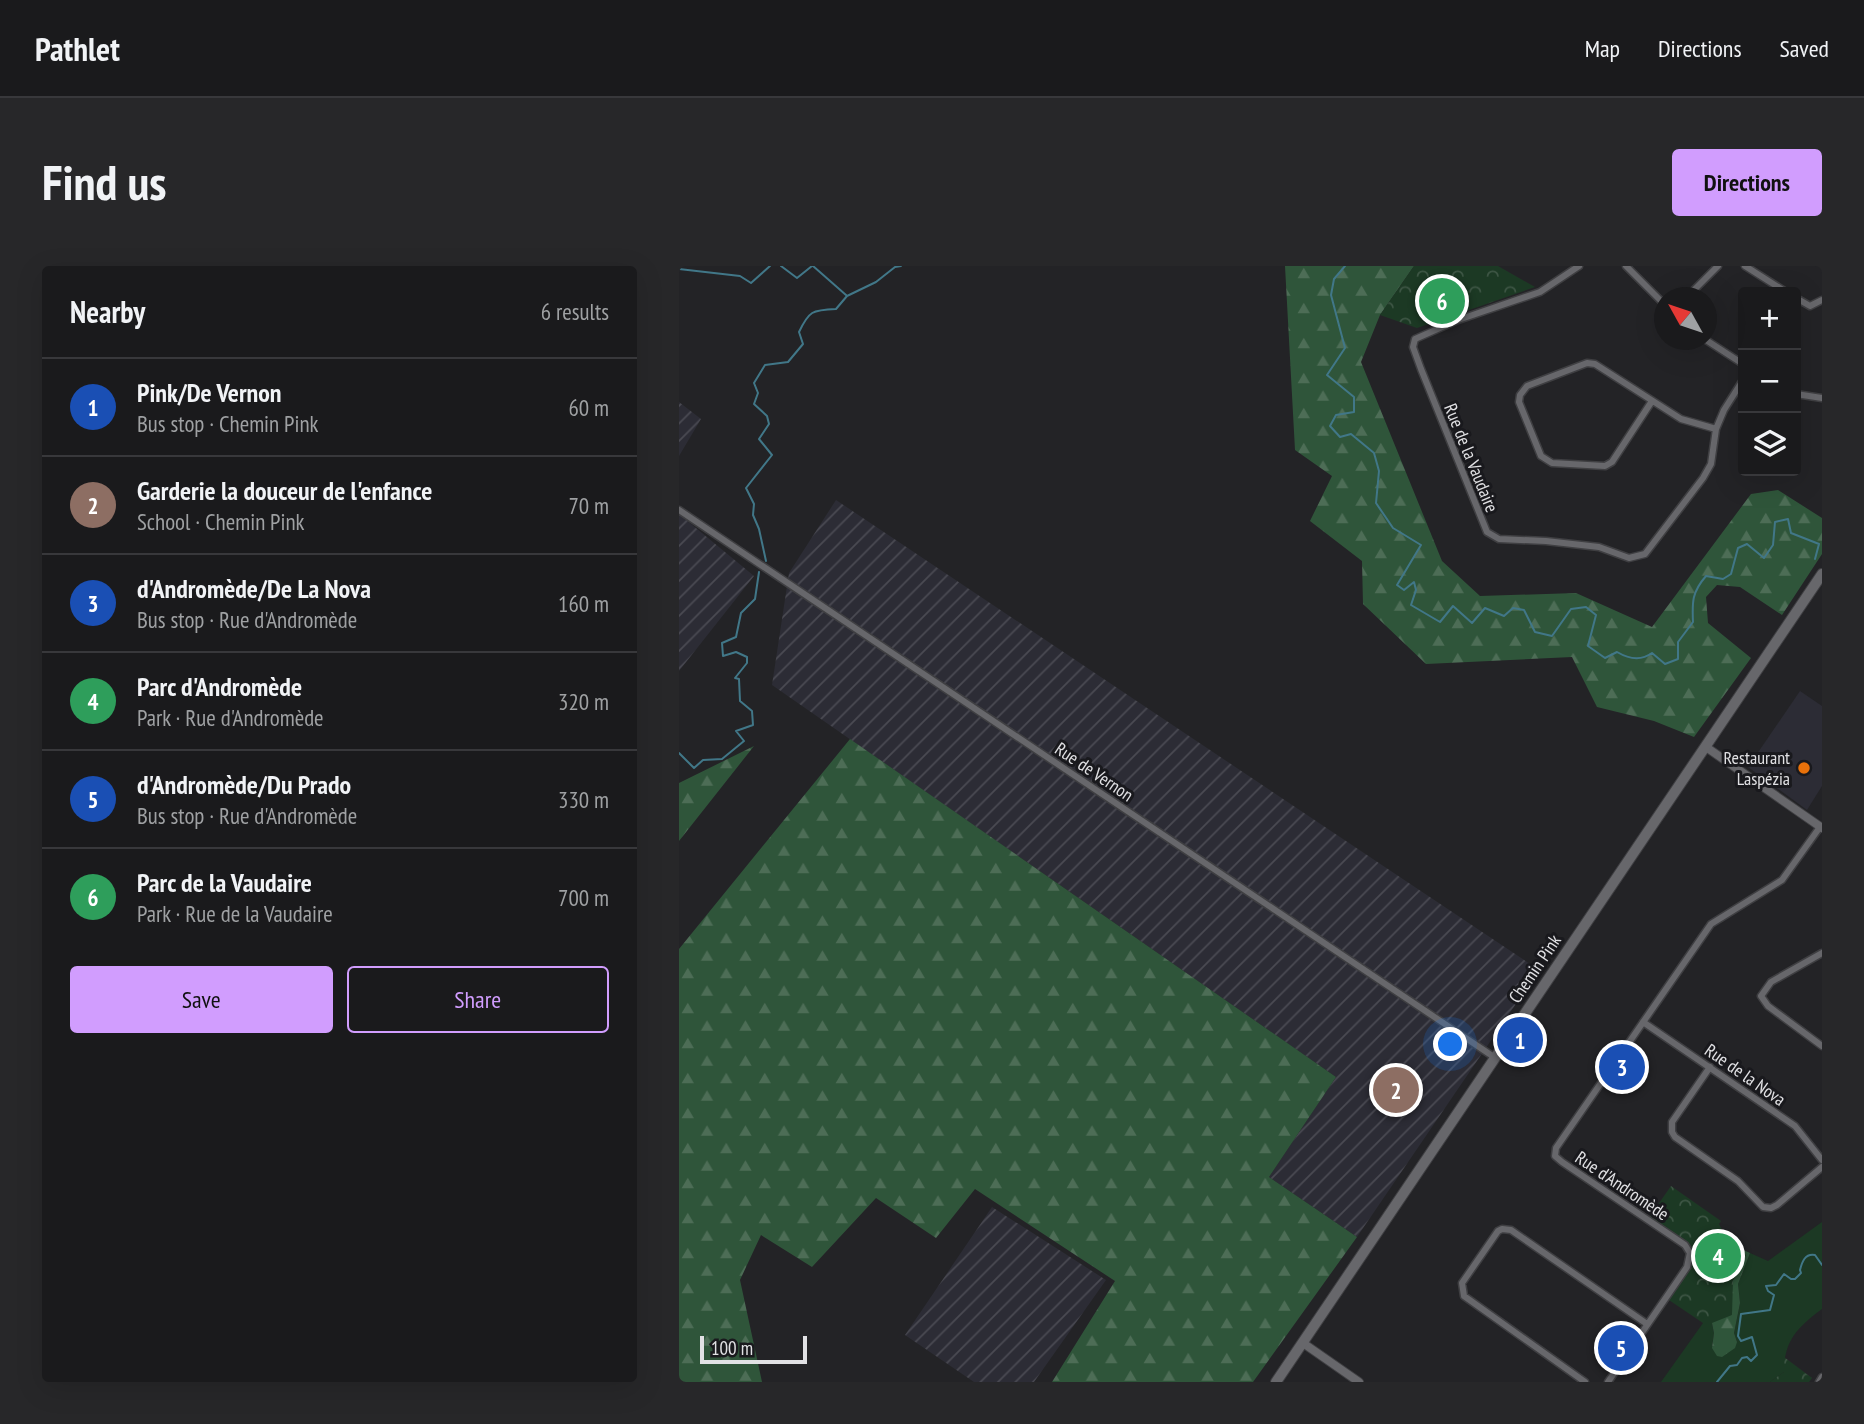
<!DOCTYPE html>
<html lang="en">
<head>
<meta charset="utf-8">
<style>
  body { margin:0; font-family:"PT Sans Narrow",sans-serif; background:#272729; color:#f1f3f6 }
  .controls { position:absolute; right:21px; top:21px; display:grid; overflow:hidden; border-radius:7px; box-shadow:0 7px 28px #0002 }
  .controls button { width:63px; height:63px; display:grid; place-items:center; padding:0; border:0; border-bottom:2px solid #38383b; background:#1a1a1c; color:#f1f3f6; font:35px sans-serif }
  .compass { position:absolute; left:975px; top:21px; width:63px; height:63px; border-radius:50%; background:#1a1a1c; box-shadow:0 7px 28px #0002; rotate:310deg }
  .scale { position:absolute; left:21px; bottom:18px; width:107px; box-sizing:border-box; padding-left:7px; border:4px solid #e1e1e4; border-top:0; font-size:19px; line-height:24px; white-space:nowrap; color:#e1e1e4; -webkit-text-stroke:5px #19191d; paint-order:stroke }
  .you { position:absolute; left:772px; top:779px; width:24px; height:24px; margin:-18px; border:5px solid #fff; border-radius:50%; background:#1a73e8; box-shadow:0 0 0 10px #1a73e833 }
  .badge { display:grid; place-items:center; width:46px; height:46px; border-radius:50%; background:#d19dfe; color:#fff; font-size:23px; font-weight:700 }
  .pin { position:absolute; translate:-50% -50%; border:4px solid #fff; box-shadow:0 2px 7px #0006 }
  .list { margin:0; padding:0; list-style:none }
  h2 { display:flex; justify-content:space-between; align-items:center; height:91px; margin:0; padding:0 28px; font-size:30px }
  h2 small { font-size:23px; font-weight:400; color:#9fa1a3 }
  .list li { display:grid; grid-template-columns:46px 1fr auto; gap:21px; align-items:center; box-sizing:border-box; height:98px; padding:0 28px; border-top:2px solid #38383b }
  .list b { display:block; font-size:26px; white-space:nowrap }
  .list p { margin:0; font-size:23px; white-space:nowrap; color:#9fa1a3 }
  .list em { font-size:23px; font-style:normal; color:#9fa1a3 }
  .actions { display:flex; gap:14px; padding:21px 28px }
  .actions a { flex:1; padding:16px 0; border:2px solid #d19dfe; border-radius:7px; text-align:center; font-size:24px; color:#d19dfe }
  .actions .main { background:#d19dfe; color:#111 }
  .icon { flex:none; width:38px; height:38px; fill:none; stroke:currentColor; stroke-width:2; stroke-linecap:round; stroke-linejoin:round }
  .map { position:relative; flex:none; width:1143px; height:1116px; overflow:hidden; border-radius:7px }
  header { display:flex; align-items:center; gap:42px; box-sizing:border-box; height:98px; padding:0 35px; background:#1a1a1c; border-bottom:2px solid #38383b }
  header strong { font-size:33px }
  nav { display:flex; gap:38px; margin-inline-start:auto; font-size:24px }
  .intro { display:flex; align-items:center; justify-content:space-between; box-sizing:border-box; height:168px; padding:0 42px }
  h1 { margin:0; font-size:49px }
  .button { padding:18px 32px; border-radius:7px; background:#d19dfe; color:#111; font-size:24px; font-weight:700 }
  main { display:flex; gap:42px; padding:0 42px }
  aside { flex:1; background:#1a1a1c; border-radius:7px; box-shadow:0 7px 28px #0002 }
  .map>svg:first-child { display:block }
  .built { fill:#2c2c35 }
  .industrial { fill:url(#industrial-furrows) }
  .green { fill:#1c3924 }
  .forest { fill:url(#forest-firs) }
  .park { fill:url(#park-crowns) }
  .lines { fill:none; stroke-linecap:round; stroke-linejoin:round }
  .stream { stroke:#417788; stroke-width:2 }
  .minor-casing { stroke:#3f3f42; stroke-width:9 }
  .tertiary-casing { stroke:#3f3f42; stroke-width:10 }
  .secondary-casing { stroke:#3f3f42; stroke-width:12 }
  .minor { stroke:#67676b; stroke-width:6 }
  .tertiary { stroke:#67676b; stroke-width:8 }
  .secondary { stroke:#67676b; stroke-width:10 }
  .food-dot { fill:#e8710a; stroke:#19191d; stroke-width:2.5 }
  .labels { text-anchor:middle; stroke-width:6; stroke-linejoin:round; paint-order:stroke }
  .street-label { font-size:18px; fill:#e1e1e4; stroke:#19191d }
  .poi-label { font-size:18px; fill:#e1e1e4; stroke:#19191d; text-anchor:end }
</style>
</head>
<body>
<header>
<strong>Pathlet</strong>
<nav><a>Map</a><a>Directions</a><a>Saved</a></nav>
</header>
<div class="intro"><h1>Find us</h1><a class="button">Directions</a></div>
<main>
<aside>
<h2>Nearby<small>6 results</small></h2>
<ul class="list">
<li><span class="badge" style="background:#1a4fb4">1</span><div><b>Pink/De Vernon</b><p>Bus stop · Chemin Pink</p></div><em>60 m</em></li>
<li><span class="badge" style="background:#8d6e63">2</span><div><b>Garderie la douceur de l'enfance</b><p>School · Chemin Pink</p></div><em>70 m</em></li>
<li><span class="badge" style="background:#1a4fb4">3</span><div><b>d'Andromède/De La Nova</b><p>Bus stop · Rue d'Andromède</p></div><em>160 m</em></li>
<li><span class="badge" style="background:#2e9e5b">4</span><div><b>Parc d'Andromède</b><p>Park · Rue d'Andromède</p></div><em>320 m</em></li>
<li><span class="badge" style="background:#1a4fb4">5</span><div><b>d'Andromède/Du Prado</b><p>Bus stop · Rue d'Andromède</p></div><em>330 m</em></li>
<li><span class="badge" style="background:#2e9e5b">6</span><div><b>Parc de la Vaudaire</b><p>Park · Rue de la Vaudaire</p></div><em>700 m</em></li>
</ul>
<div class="actions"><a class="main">Save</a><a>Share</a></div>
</aside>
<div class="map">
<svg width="1143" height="1116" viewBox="0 0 1143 1116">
  <defs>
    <pattern id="industrial-furrows" width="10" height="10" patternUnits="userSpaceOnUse" patternTransform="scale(1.75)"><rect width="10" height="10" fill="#2c2c35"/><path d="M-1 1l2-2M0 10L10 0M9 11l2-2" fill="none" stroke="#4a4a52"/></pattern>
    <pattern id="forest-firs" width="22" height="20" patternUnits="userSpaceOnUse" patternTransform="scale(1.75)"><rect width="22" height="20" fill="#2f553a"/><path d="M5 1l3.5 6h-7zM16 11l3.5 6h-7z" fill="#4d6d56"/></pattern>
    <pattern id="park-crowns" width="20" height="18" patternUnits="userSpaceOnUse" patternTransform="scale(1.75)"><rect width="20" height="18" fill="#1c3924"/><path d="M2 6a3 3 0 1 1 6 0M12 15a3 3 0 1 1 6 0" fill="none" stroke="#3d5544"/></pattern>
  </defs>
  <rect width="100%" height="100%" fill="#232326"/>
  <path class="built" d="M1121,425l22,15v80l-15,24 -59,-43z"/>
  <path class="industrial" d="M0,136l22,17 -22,37z
    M157,234l703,470 -182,267 -88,-60 67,-100 -564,-392 17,-112z
    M0,248l75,62 -75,95z
    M313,941l114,73 -72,102h-60l-69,-47z"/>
  <path class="green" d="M1143,956v87c-24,18 -38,31 -38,63l-14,10h-109l42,-59h9l2,10 -2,15 25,-6 -3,-9 6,-30 -2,-19 12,-31 18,8z"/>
  <path class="forest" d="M606,0h129l-34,49 -19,47 81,199 38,35 96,-3 76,34 99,-133 27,-4 44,28v36l-40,61 -42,-28 -23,-2 -11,12 2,26 43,35 -57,79 -40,-16 -57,-14 -25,-50 -146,7 -63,-60 -1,-43 -52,-40 22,-45 -37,-26z
    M171,473l486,338 -67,100 88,60 -104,145h-201l63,-101 -140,-92 -39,49 -60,-40 -64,69 -51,-32 -21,45 22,102h-83v-433z
    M75,480l-75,95v-58z
    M1051,978l20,9 -12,31 2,19 -6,30 3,9 -2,6 -13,9 -5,-1 -5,-8 2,-15 -2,-10z"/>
  <path class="park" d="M735,0h84l37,21 -118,41 -37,-13z
    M992,920l50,35 -2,3 11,20 16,11 -13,26 -1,34 -20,8h-9l-37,-25 21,-31 3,-14 -42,-34z
    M1105,1091l28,21 -3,4h-39l14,-10z"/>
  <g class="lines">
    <path class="stream" d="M102,0l16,12 15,-12
      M134,0l33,29
      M666,0l-11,13 -3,16 14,53 -18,27 27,22v15l-18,3 -6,11 10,11 11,-3 23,19 5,18 -3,32 17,25 28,17 -24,40 7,5 10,-8 2,8 -5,15 29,17 13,-16 19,17 13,-15 19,8 9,-8 11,2 11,22 17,4 19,-27 15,-2 10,8 -8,31 17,12 12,-6c12,7 24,9 35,1l13,11 13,-5v-17l15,-20c-1,-20 -1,-30 13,-46l17,3 8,-5 7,-26 9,-4 17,14 9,-13 2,-23 13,-3 3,14 28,11 -4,15
      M0,3l61,7 11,7 19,-17
      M87,295l-7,-32 -6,-14 1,-11 -8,-16 26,-33 -13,-16 10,-15 -2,-8 -13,-12 4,-11 -4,-10 11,-18 23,-3 15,-18 -4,-12c10,-21 13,-22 37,-23l11,-13 29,-14 19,-15 6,-1
      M0,487l15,15 9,-8 19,-1 22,-18 -8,-10 17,-6 -1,-14 -12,-10 -1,-22 -4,-1 12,-15v-6l-11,-5 -13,4 -1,-13 14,-6 5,-24 14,-14 4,-27
      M1038,1116l13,-16 7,-1 5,-7 5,-1 4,4 6,-6 -5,-18 -11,4 -3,-5 3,-22 29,-4 4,-15 -6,-4 -2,-5 10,-1 8,-11 7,5h4l6,-6 -1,-3c2,-8 5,-17 15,-15l7,10"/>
    <g class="minor-casing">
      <path id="minor" d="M900,0l-39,26 -82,28 -43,19 -2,8 8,22 66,163 12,7 47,2 53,6 30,11 16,-4 58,-76 8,-14 5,-35 8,-19 19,-30
        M947,0l39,39
        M1066,0l41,26
        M1007,32l32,-32
        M1117,32l14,8 12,-6
        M1027,74l37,24
        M1117,128l26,4
        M973,135l-40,61 -7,4 -53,-3 -11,-7 -22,-54 1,-7 7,-9 60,-23 8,1 86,55 35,10
        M0,244l815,547
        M1143,687l-51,29 -10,14 7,10 54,40
        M964,756l152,104 27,34
        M1031,801l-38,55v10l3,5 63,44 25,26 8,1 6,-3 45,-38
        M906,1116l-121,-86 -2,-13 36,-52 4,-2 9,1 136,94
        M929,1116l79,-115 3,-14 -5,-8 -123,-83 -7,-6 1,-8 155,-224 71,-44 38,-53
        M1140,1116l3,-5"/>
    </g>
    <g class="tertiary-casing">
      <path id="tertiary" d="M1027,481l116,81
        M624,1077l56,39"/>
    </g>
    <g class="secondary-casing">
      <path id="secondary" d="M597,1116l546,-808"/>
    </g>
    <use href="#minor" class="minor"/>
    <use href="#tertiary" class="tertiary"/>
    <use href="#secondary" class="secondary"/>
  </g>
  <circle class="food-dot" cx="1125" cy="502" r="7"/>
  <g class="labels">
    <g class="street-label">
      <text transform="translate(792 192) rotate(68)" y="6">Rue de la Vaudaire</text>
      <text transform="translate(415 506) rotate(34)" y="6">Rue de Vernon</text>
      <text transform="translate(856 703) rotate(-56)" y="6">Chemin Pink</text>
      <text transform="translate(1066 809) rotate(35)" y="6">Rue de la Nova</text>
      <text transform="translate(943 920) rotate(34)" y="6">Rue d'Andromède</text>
    </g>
    <g class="poi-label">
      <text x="1111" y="498">Restaurant<tspan x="1111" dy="21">Laspézia</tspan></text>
    </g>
  </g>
</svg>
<div class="controls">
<button>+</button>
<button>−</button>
<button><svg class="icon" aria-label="layers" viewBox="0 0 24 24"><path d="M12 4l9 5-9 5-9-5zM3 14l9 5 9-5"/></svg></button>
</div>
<svg class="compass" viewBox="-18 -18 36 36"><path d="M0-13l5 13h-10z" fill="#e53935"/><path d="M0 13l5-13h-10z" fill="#9fa1a3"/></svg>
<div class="scale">100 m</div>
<div class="you"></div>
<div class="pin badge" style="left:841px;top:774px;background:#1a4fb4">1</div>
<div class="pin badge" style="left:717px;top:824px;background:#8d6e63">2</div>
<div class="pin badge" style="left:943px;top:801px;background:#1a4fb4">3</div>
<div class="pin badge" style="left:1039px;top:990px;background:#2e9e5b">4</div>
<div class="pin badge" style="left:942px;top:1082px;background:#1a4fb4">5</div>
<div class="pin badge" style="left:763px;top:35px;background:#2e9e5b">6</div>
</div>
</main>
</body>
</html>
